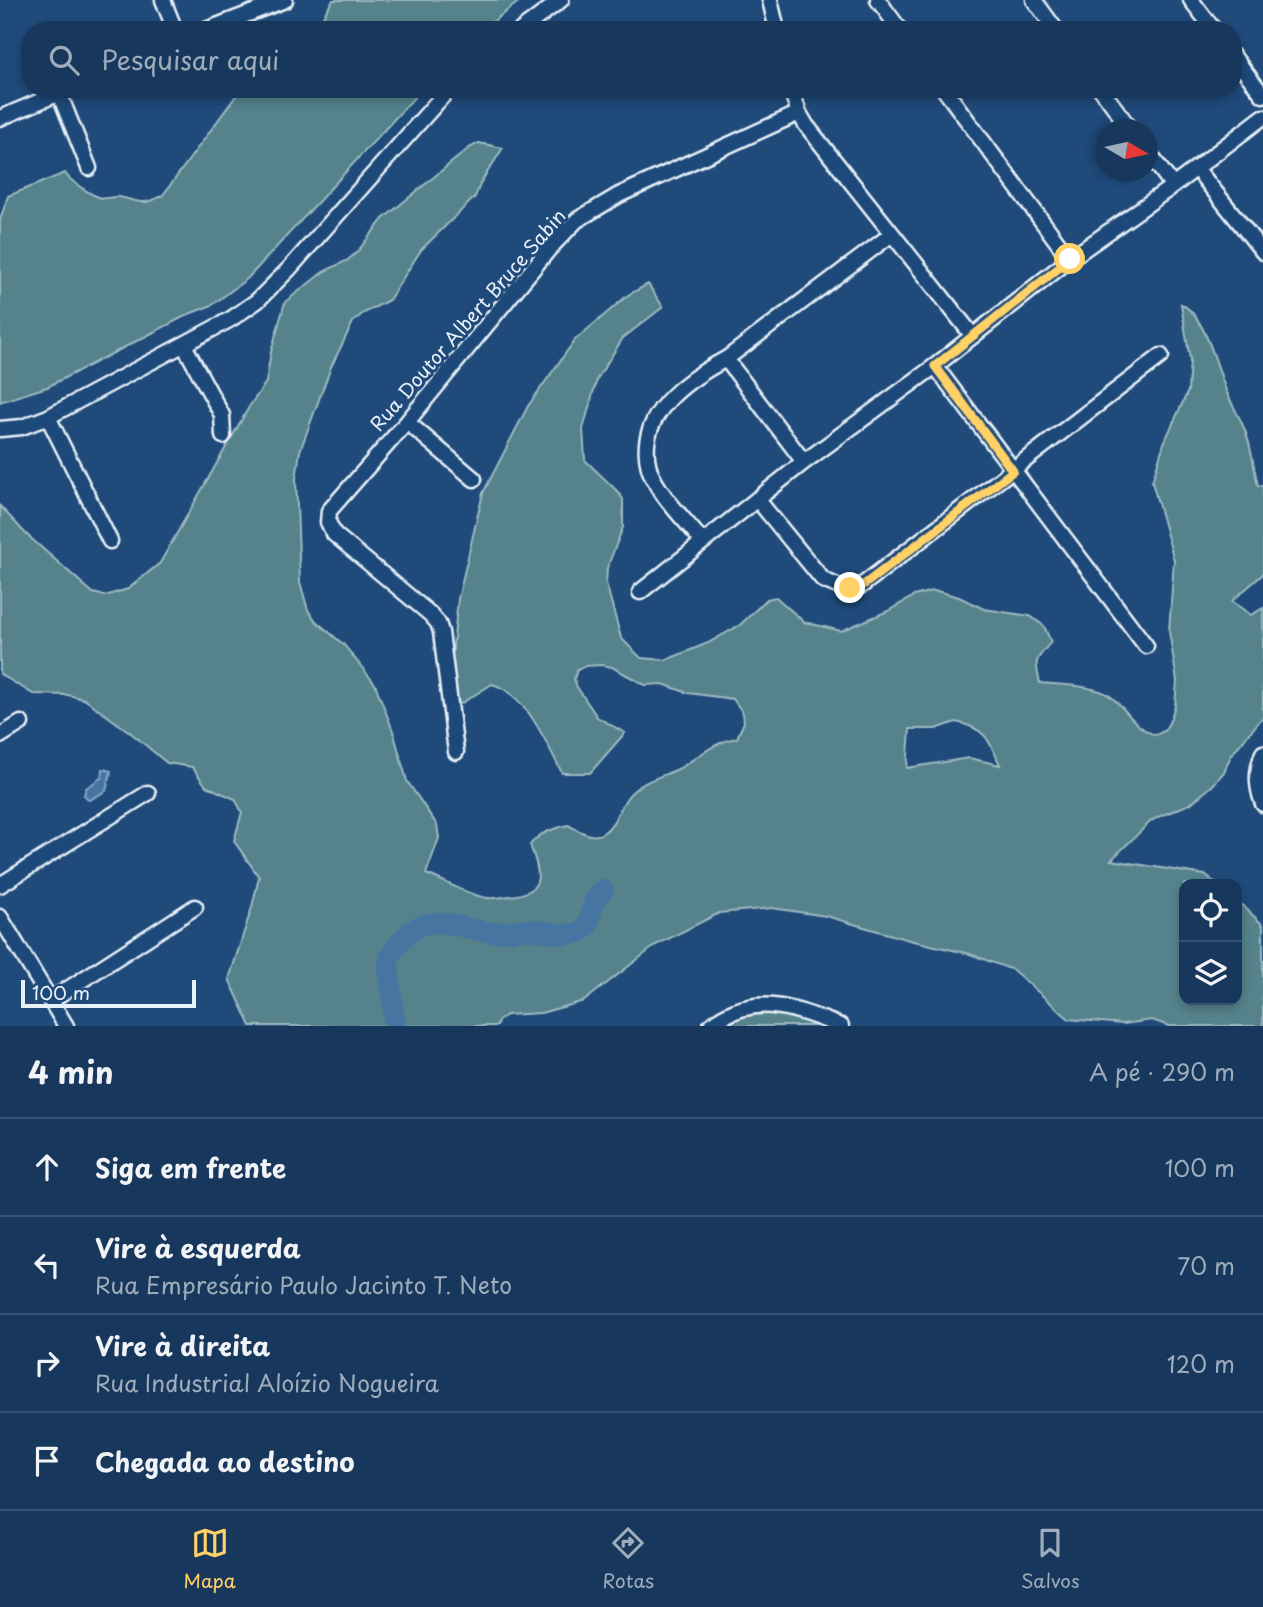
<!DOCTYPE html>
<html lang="pt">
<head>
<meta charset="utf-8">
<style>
  body { margin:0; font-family:"Playpen Sans",sans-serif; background:#203f62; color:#f1f3f6 }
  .controls { position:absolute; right:21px; bottom:21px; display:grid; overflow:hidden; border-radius:14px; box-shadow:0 4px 10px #0003 }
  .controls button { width:63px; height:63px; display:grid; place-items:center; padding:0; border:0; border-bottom:2px solid #365272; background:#17385c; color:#f1f3f6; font:35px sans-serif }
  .compass { position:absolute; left:1095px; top:119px; width:63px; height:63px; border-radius:50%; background:#17385c; box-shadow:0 4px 10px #0003; rotate:99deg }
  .scale { position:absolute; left:21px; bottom:18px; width:175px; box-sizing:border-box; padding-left:7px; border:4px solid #e8f1f8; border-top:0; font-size:19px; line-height:24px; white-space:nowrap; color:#e8f1f8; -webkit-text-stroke:5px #1f4a7a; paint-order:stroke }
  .stop { position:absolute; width:21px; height:21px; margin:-16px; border:5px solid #ffd166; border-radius:50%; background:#fff }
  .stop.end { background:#ffd166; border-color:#fff; box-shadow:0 2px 7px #0008 }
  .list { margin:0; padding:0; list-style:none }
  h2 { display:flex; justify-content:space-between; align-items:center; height:91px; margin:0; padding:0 28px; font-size:30px }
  h2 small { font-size:23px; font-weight:400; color:#9eacbb }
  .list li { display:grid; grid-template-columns:46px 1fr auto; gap:21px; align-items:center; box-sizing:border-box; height:98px; padding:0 28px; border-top:2px solid #365272 }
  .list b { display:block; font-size:26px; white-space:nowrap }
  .list p { margin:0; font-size:23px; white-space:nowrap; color:#9eacbb }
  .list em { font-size:23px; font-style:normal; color:#9eacbb }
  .icon { flex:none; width:38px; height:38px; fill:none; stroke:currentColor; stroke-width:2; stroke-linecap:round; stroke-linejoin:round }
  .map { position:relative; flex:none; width:1263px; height:1026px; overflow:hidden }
  .search { position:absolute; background:#17385c; box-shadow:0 4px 10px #0003; left:21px; right:21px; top:21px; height:77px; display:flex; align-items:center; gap:18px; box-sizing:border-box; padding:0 24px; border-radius:28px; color:#9eacbb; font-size:26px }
  .sheet { height:483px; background:#17385c }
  nav { display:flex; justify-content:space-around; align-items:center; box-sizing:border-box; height:98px; border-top:2px solid #365272; background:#17385c; font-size:19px; color:#9eacbb }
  nav a { display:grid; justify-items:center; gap:4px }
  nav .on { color:#ffd166 }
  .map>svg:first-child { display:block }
  .green { fill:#55828b; stroke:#9ebac2; stroke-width:2; fill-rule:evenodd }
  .water { fill:#4675a2; stroke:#87a7c4; stroke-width:2 }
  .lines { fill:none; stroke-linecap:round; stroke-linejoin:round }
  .river { stroke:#4675a2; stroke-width:21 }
  .minor-casing { stroke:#e8f1f8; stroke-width:19 }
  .minor { stroke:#1f4a7a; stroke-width:14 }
  .route { stroke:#ffd166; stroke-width:9 }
  .labels { text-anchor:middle; stroke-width:6; stroke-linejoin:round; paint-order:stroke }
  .street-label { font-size:19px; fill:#e8f1f8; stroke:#1f4a7a }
</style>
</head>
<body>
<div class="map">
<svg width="1263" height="1026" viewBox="0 0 1263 1026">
  <rect width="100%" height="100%" fill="#1f4a7a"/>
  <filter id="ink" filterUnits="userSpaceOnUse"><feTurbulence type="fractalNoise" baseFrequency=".0143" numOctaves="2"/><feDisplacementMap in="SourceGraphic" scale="14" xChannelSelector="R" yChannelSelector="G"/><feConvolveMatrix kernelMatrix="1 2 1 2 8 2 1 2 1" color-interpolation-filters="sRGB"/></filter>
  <g filter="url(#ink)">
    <path class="green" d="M333,0h188l-39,30h-176l16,-12z
      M241,89h181l-174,189 -36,27 -23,9 -142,73 -47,15v-182l8,-24 57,-23c6,9 27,23 37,25 6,1 12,-2 17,-1 21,4 22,10 44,-2z
      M479,143l24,5 -22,34 -6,15 -54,53 -32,50 -27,14 -9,8 -22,45 -31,84 -4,28 4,103 8,28 8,11 28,24 31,39 18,47 14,50 30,44 2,13 -13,36c20,7 43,22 62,24 7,1 15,-1 22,-2 37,-3 30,-25 20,-51 10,-13 23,-16 38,-20 10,5 24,15 35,8 14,-9 17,-30 28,-40 13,-13 33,-17 49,-25 18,-11 36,-27 57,-30l7,-16 -1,-9 -10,-14 -45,-6 -25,-9 -18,1 -33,-18 -10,-2 -17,1 -8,4 -3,9 3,8 20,30 28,16 -35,40h-28c-15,-29 -36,-80 -70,-89l-35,22 -6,-40 7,-67 25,-106 45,-87 47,-66 53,-45 20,-11 15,23 -40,31 -26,41 -14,50 2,31 33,32 5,7v28l-16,41 -1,15 15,55 20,20 25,2 42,-17 32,-18 27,-26 9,-2 28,25 37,9 47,-20 26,-15 18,-5 9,1 18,5 25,12 46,7 14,10 7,16c-16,20 -17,15 -11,41 18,2 55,2 70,13 16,12 25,33 46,39l8,-4 5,-8 6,-17 2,-25 -8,-50 5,-71 -22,-78 12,-39 24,-52 2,-31 -9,-56c25,12 36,65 46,89 6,14 14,26 19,40 6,17 8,35 12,53l5,-1v89l-31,27 19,14 12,-7v109l-32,38 -7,17 -12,14 -22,18 -32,13 -8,5 -39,38 94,15 12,9h-33v116h53v-100l26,25v101h-94l-17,-6 -29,4 -54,-5 -56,-49 -43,-16 -61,-14 -83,-24 -54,-8 -53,5 -63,32 -72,56 -43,12 -35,2 -8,6 -1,5h-246l-22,-47 23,-72 7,-30 -25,-36 8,-29 -7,-13 -29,-13 -14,-19 -25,-4 -36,-30 -47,-34 -16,-4 -35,-1 -33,-20v-168l26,28 67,59 12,3 23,-7 32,-26 89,-156 17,-25 5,-30 14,-50 38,-30 25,-12 9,-8 26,-33 86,-71zM956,722c29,6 33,17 44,43l-31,-7 -62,10 3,-39h26z
      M763,1011l29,2 35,13h-103l24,-13z"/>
    <path class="water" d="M103,769l8,2 -5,20 -17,9 -5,-5 2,-7 16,-11z"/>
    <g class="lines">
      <path class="river" d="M395,1026l-7,-61c2,-12 8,-18 16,-27 25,-29 56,-8 86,-6 15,1 29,-4 44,-2 13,1 30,7 43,3 19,-6 8,-26 26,-43"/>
      <g class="minor-casing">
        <path id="minor" d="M163,0l12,30
          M770,0l7,30
          M878,0l22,30
          M1034,0l22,30
          M1191,0l23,30
          M206,30l79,-30
          M521,30l40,-30
          M1233,56l30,39
          M791,89l8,24 7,12 167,211
          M944,89l126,170
          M1101,89l30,41
          M59,93l30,75
          M0,118l69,-29
          M1148,152l25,34
          M1196,168l67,84
          M184,345l38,70 1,21
          M726,359l78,103
          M935,366l211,280
          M48,417l62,124
          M407,422l67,57
          M0,429l22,-2 26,-10 183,-98 26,-18 32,-32 160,-180
          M757,499l66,81 19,8 19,-2 300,-230
          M703,542c-16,-20 -47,-50 -54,-74 -14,-53 37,-88 77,-109l166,-125
          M640,592l164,-130 131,-96 135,-107 103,-73 90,-69
          M0,736l21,-13
          M456,752l-15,-120 -3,-9 -8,-9 -96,-80 -6,-12 1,-11 78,-89 142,-173 28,-29 42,-25 180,-82
          M1263,753c-7,19 -7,32 0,51
          M0,885l148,-92
          M0,917l66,109
          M51,1000l144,-93
          M710,1026c44,-36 85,-17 131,0"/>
      </g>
      <use href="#minor" class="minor"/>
    </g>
  </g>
  <g class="lines" filter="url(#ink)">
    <path class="route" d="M850,588l15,-4 148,-113 -78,-105 135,-107"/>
  </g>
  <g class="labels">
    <g class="street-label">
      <text transform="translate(468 320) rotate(-49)" y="7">Rua Doutor Albert Bruce Sabin</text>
    </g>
  </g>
</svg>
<div class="controls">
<button><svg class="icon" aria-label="locate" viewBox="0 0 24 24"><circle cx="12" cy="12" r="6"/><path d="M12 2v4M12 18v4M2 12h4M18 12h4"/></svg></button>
<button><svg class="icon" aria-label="layers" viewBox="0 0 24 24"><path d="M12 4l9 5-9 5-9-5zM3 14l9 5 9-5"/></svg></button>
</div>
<svg class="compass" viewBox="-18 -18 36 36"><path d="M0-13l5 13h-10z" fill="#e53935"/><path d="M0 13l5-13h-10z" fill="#9eacbb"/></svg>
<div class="scale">100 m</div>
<div class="stop" style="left:1070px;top:259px"></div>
<div class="stop end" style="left:850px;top:588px"></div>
<div class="search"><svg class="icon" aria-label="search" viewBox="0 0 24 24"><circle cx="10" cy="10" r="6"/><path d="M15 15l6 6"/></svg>Pesquisar aqui</div>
</div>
<section class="sheet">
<h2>4 min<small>A pé · 290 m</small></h2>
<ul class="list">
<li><svg class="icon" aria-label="ahead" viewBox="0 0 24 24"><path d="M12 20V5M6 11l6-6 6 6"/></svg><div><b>Siga em frente</b></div><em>100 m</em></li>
<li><svg class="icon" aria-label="left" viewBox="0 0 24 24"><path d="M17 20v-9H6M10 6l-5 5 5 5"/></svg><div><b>Vire à esquerda</b><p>Rua Empresário Paulo Jacinto T. Neto</p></div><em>70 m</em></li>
<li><svg class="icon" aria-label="right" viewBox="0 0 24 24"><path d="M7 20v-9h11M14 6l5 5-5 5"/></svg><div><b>Vire à direita</b><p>Rua Industrial Aloízio Nogueira</p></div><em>120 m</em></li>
<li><svg class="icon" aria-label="arrive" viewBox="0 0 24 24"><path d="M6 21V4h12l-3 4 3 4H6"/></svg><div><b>Chegada ao destino</b></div></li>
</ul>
</section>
<nav>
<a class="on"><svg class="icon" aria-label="map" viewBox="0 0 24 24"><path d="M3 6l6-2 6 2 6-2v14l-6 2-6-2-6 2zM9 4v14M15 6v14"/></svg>Mapa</a>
<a><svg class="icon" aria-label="directions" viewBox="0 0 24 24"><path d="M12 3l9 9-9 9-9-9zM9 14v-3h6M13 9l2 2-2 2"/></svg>Rotas</a>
<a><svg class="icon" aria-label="saved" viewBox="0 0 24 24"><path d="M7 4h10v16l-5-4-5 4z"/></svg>Salvos</a>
</nav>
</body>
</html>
